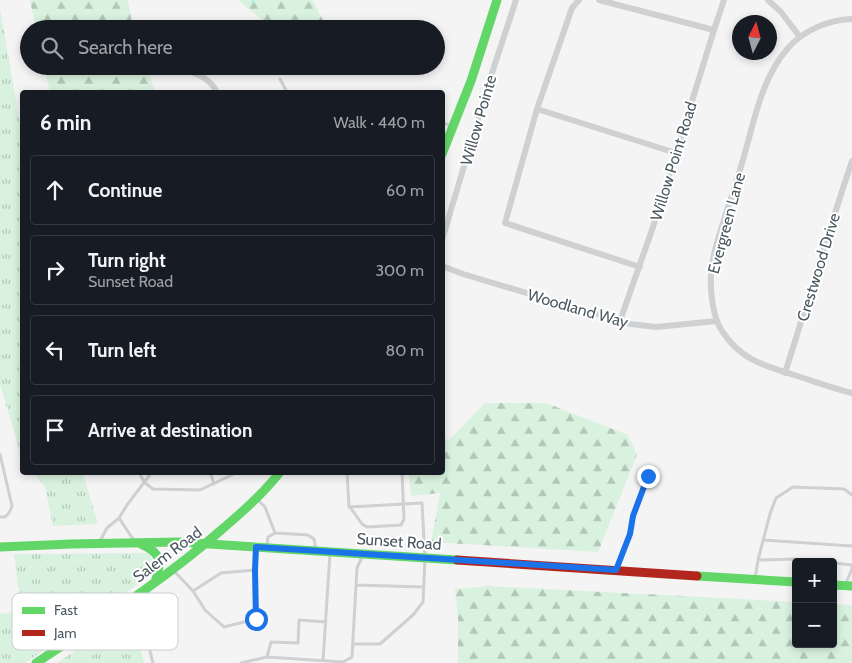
<!DOCTYPE html>
<html lang="en">
<head>
<meta charset="utf-8">
<style>
  body { margin:0; font-family:Cabin,sans-serif; background:#20242c; color:#f1f3f6 }
  .controls { position:absolute; right:15px; bottom:15px; display:grid; overflow:hidden; border-radius:5px; box-shadow:0 2px 8px #0003 }
  .controls button { width:45px; height:45px; display:grid; place-items:center; padding:0; border:0; border-bottom:1px solid #363941; background:#171b24; color:#f1f3f6; font:25px sans-serif }
  .compass { position:absolute; left:732px; top:15px; width:45px; height:45px; border-radius:50%; background:#171b24; box-shadow:0 2px 8px #0003; rotate:6deg }
  .stop { position:absolute; width:15px; height:15px; margin:-11px; border:4px solid #1a73e8; border-radius:50%; background:#fff }
  .stop.end { background:#1a73e8; border-color:#fff; box-shadow:0 1px 5px #0008 }
  .list { margin:0; padding:0; list-style:none }
  h2 { display:flex; justify-content:space-between; align-items:center; height:65px; margin:0; padding:0 20px; font-size:21px }
  h2 small { font-size:16px; font-weight:400; color:#9ea1a6 }
  .list li { display:grid; grid-template-columns:32px 1fr auto; gap:15px; align-items:center; box-sizing:border-box; height:70px; margin:0 10px 10px; padding:0 10px; border:1px solid #363941; border-radius:5px }
  .list b { display:block; font-size:19px; white-space:nowrap }
  .list p { margin:0; font-size:16px; white-space:nowrap; color:#9ea1a6 }
  .list em { font-size:16px; font-style:normal; color:#9ea1a6 }
  .icon { flex:none; width:28px; height:28px; fill:none; stroke:currentColor; stroke-width:2; stroke-linecap:round; stroke-linejoin:round }
  .map { position:relative; flex:none; width:852px; height:663px; overflow:hidden }
  .search { position:absolute; background:#171b24; box-shadow:0 2px 8px #0003; left:20px; top:20px; width:425px; height:55px; display:flex; align-items:center; gap:12px; box-sizing:border-box; padding:0 18px; border-radius:28px; color:#9ea1a6; font-size:19px }
  .panel { position:absolute; background:#171b24; box-shadow:0 2px 8px #0003; left:20px; top:90px; width:425px; height:385px; border-radius:5px }
  .map>svg:first-child { display:block }
  .grass { fill:url(#grass-tufts) }
  .forest { fill:url(#forest-firs) }
  .lines { fill:none; stroke-linecap:round; stroke-linejoin:round }
  .stream { stroke:#adecf0; stroke-width:2.5 }
  .lane { stroke:#ced0d2; stroke-width:3 }
  .street { stroke:#ced0d2; stroke-width:6 }
  .fast { stroke:#63d668; stroke-width:9 }
  .jam { stroke:#b3261e; stroke-width:9 }
  .route { stroke:#1a73e8; stroke-width:6 }
  .labels { text-anchor:middle; stroke-width:4; stroke-linejoin:round; paint-order:stroke }
  .street-label { font-size:16px; fill:#4a5961; stroke:#fff }
  .key { fill:#fff; stroke:#c9cdd0; stroke-width:1 }
  .key-label { font-size:14px; fill:#4a5961 }
</style>
</head>
<body>
<div class="map">
<svg width="852" height="663" viewBox="0 0 852 663">
  <defs>
    <pattern id="grass-tufts" width="24" height="20" patternUnits="userSpaceOnUse" patternTransform="scale(1.25)"><rect width="24" height="20" fill="#d9f2df"/><path d="M3 7l-1-3M5 7V3M7 7l1-3M15 17l-1-3M17 17v-4M19 17l1-3" fill="none" stroke="#b2c7b8"/></pattern>
    <pattern id="forest-firs" width="22" height="20" patternUnits="userSpaceOnUse" patternTransform="scale(1.25)"><rect width="22" height="20" fill="#d9f2df"/><path d="M5 1l3.5 6h-7zM16 11l3.5 6h-7z" fill="#b2c7b8"/></pattern>
  </defs>
  <rect width="100%" height="100%" fill="#f4f4f4"/>
  <path class="grass" d="M0,8l22,128v321l-1,-2 -21,-71z
    M34,473h49l15,51 -45,2 -8,-39z
    M148,553l6,9v11l-129,90h-25v-49l21,-3 -7,-57z
    M131,614l13,49h-87z"/>
  <path class="forest" d="M30,0h98l5,29h-97z
    M238,0h74l16,29h-55z
    M44,66h102l9,26h-105z
    M485,403h61l82,32 9,20 -39,97 -167,-10 9,-49 -29,3 -2,-23 33,-1 1,-34 6,2z
    M488,586l308,16v42h37v-40l19,1v58h-394v-45l-3,-29z"/>
  <g class="lines">
    <path class="stream" d="M253,0v2"/>
    <path class="lane" d="M280,79l7,13
      M442,122l9,4
      M0,454l12,52 -3,7 -4,4h-5
      M139,472l5,10 9,7 47,1 38,-18
      M210,472l4,12
      M347,472l2,35 73,-4 3,55 -2,44 -10,13 -33,29h-27
      M257,499l8,8 10,26
      M350,507l12,17 5,3 34,-2 3,-6 -2,-47
      M119,518l16,24
      M763,540l89,6
      M100,541l7,-13 12,-10 8,-13 25,-33
      M267,546l1,-9 7,-4 33,2 6,4 2,11
      M758,560l36,-1 26,3
      M833,563l19,2
      M173,570l20,21 12,19 19,17 32,-8 -1,-49 1,-21
      M616,570l14,-36 3,-18 15,-40
      M755,579l3,-19 12,-46 6,-16 17,-11 51,2 8,6
      M356,585l68,2
      M845,585l7,-16v-4
      M193,591l28,-18 34,-3
      M137,598l16,65
      M267,657l76,5 9,-5 5,-89 6,-13
      M323,661l7,-108
      M241,663l26,-6 4,-15 27,1 1,-23 27,2"/>
    <path class="street" d="M579,0l-7,8 -35,101 -32,114 135,44
      M599,0l115,30
      M768,0l13,12 19,25
      M852,19c-24,1 -48,11 -64,29 -28,32 -34,76 -46,115 -5,17 -10,34 -16,50 -6,20 -14,42 -15,63 -1,15 2,42 11,55 19,29 41,34 72,44 19,6 38,13 58,18
      M180,69c16,4 29,8 37,23
      M537,109l139,44
      M442,240l49,-164 25,-76
      M442,266l21,8 167,50 26,3 61,-6
      M620,321l33,-94 61,-197 10,-30
      M785,373l57,-182 10,-30"/>
    <path class="fast" d="M442,154l29,-73 26,-81
      M141,544c21,9 21,18 14,38
      M0,547l71,-3 107,-2 279,18
      M697,576l99,6
      M833,585l19,1
      M36,663c63,-42 127,-82 184,-132 21,-18 43,-37 60,-59"/>
    <path class="jam" d="M457,560l240,16"/>
  </g>
  <g class="lines">
    <path class="route" d="M256,619l-1,-49 1,-23 360,23 14,-36 3,-18 15,-40"/>
  </g>
  <g class="labels">
    <g class="street-label">
      <text transform="translate(478 120) rotate(-74)" y="6">Willow Pointe</text>
      <text transform="translate(673 161) rotate(-73)" y="6">Willow Point Road</text>
      <text transform="translate(726 223) rotate(-75)" y="6">Evergreen Lane</text>
      <text transform="translate(818 267) rotate(-73)" y="6">Crestwood Drive</text>
      <text transform="translate(578 308) rotate(16)" y="6">Woodland Way</text>
      <text transform="translate(399 541) rotate(4)" y="6">Sunset Road</text>
      <text transform="translate(167 554) rotate(-37)" y="6">Salem Road</text>
    </g>
  </g>
  <rect x="12" y="593" width="166" height="57" rx="8" class="key"/>
  <rect x="22" y="607" width="23" height="7" fill="#63d668"/>
  <rect x="22" y="630" width="23" height="6" fill="#b3261e"/>
  <g class="key-label">
    <text x="54" y="615">Fast</text>
    <text x="54" y="638">Jam</text>
  </g>
</svg>
<div class="controls">
<button>+</button>
<button>−</button>
</div>
<svg class="compass" viewBox="-18 -18 36 36"><path d="M0-13l5 13h-10z" fill="#e53935"/><path d="M0 13l5-13h-10z" fill="#9ea1a6"/></svg>
<div class="stop" style="left:256px;top:619px"></div>
<div class="stop end" style="left:648px;top:476px"></div>
<div class="search"><svg class="icon" aria-label="search" viewBox="0 0 24 24"><circle cx="10" cy="10" r="6"/><path d="M15 15l6 6"/></svg>Search here</div>
<section class="panel">
<h2>6 min<small>Walk · 440 m</small></h2>
<ul class="list">
<li><svg class="icon" aria-label="ahead" viewBox="0 0 24 24"><path d="M12 20V5M6 11l6-6 6 6"/></svg><div><b>Continue</b></div><em>60 m</em></li>
<li><svg class="icon" aria-label="right" viewBox="0 0 24 24"><path d="M7 20v-9h11M14 6l5 5-5 5"/></svg><div><b>Turn right</b><p>Sunset Road</p></div><em>300 m</em></li>
<li><svg class="icon" aria-label="left" viewBox="0 0 24 24"><path d="M17 20v-9H6M10 6l-5 5 5 5"/></svg><div><b>Turn left</b></div><em>80 m</em></li>
<li><svg class="icon" aria-label="arrive" viewBox="0 0 24 24"><path d="M6 21V4h12l-3 4 3 4H6"/></svg><div><b>Arrive at destination</b></div></li>
</ul>
</section>
</div>
</body>
</html>
